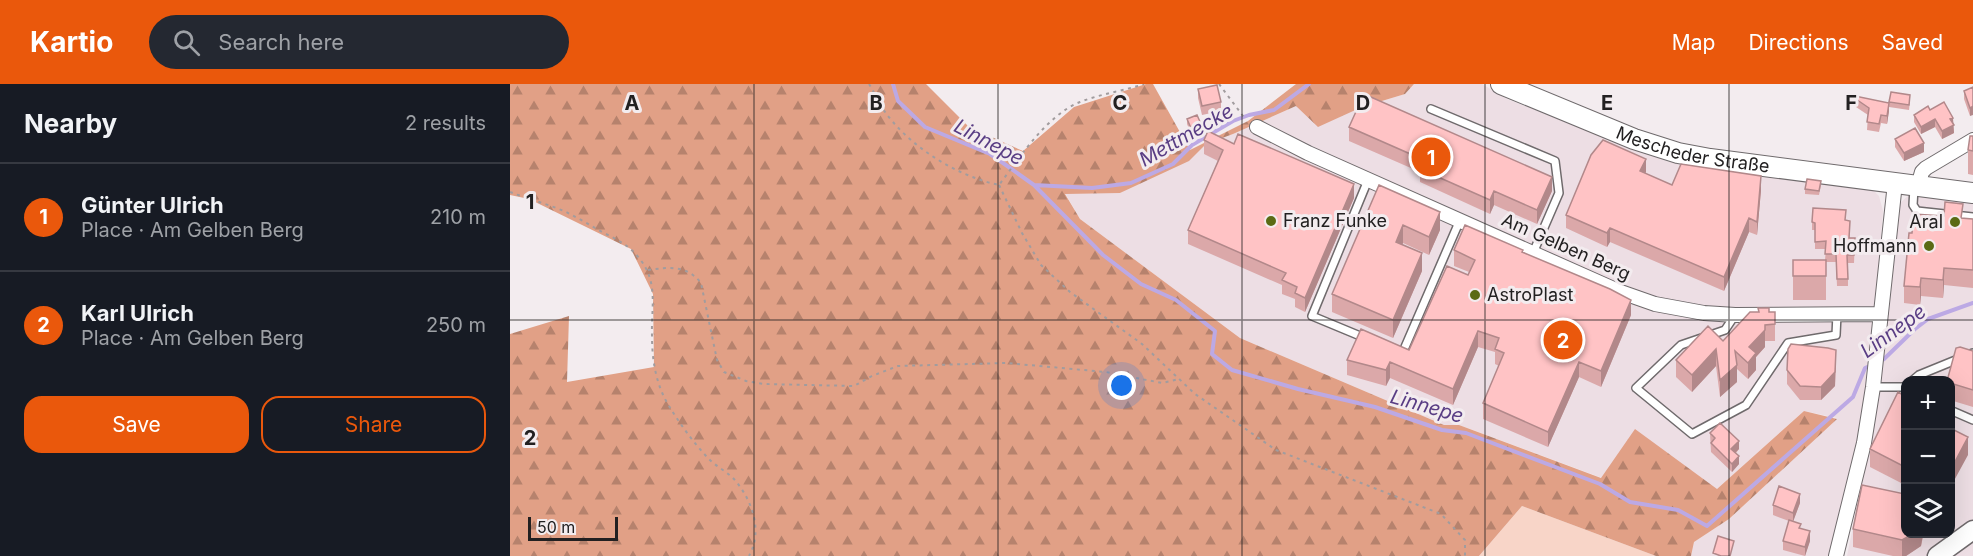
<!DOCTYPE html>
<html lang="en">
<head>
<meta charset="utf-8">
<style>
  body { margin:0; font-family:Inter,sans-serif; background:#242831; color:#f1f3f6 }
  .controls { position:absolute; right:18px; bottom:18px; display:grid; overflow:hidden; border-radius:12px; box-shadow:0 6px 24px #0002 }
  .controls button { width:54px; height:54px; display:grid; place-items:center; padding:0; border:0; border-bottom:2px solid #363941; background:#171b24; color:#f1f3f6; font:30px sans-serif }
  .scale { position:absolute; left:18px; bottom:15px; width:90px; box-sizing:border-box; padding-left:6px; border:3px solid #222021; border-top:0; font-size:16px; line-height:21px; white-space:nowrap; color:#222021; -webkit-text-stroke:4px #f3ecef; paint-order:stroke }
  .you { position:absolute; left:612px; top:302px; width:21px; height:21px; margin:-15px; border:4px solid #fff; border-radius:50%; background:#1a73e8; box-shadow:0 0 0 9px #1a73e833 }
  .badge { display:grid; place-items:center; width:39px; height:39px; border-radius:50%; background:#ea580c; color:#fff; font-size:20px; font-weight:700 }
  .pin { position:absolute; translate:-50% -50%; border:3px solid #fff; box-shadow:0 2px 6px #0006 }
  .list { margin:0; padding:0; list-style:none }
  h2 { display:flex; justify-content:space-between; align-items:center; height:78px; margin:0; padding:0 24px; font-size:26px }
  h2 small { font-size:20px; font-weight:400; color:#9ea1a6 }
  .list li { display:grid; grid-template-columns:39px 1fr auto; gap:18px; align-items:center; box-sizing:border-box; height:108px; padding:0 24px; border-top:2px solid #363941 }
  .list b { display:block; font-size:22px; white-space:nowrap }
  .list p { margin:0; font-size:20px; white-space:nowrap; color:#9ea1a6 }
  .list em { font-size:20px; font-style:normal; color:#9ea1a6 }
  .actions { display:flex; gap:12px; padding:18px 24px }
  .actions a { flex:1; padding:14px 0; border:2px solid #ea580c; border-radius:18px; text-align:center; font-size:21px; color:#ea580c }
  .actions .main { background:#ea580c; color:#fff }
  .icon { flex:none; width:33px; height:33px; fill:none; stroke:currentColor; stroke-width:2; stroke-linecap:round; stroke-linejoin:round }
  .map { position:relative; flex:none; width:1463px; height:472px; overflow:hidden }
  header { display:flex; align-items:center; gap:36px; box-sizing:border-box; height:84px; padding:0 30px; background:#ea580c; color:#fff }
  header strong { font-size:28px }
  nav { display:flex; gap:33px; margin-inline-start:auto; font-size:21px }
  .search { width:420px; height:54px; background:#242831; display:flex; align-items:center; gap:15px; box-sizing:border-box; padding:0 21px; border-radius:33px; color:#9ea1a6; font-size:22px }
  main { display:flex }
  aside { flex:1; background:#171b24 }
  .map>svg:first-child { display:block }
  .built { fill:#eddee4; fill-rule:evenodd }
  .green { fill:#f8d5c8 }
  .forest { fill:url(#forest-firs) }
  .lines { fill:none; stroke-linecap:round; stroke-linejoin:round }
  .stream { stroke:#bca9e4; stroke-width:4 }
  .service-casing { stroke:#6f6a6c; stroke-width:10 }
  .minor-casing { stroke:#6f6a6c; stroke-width:16 }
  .tertiary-casing { stroke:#6f6a6c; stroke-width:21 }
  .secondary-casing { stroke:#6f6a6c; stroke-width:22 }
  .path { stroke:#a19c9e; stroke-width:2; stroke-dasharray:3 4.5; stroke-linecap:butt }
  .service { stroke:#fff; stroke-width:7 }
  .minor { stroke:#fff; stroke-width:14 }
  .tertiary { stroke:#fff; stroke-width:18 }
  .secondary { stroke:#fff; stroke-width:20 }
  .wall { fill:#dba8a9 }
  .shaded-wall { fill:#b2888a }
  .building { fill:#ffc3c5; stroke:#b2888a; stroke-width:1.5 }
  .grid { fill:none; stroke:#222021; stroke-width:1.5; stroke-opacity:0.55 }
  .poi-dot { fill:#5a6a14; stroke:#f3ecef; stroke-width:2 }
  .labels { text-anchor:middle; stroke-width:6; stroke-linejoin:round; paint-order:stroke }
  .street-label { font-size:18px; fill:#222021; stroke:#f3ecef }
  .poi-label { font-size:18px; fill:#222021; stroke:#f3ecef; text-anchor:start }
  .water-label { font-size:20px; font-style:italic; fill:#593d84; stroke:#f3ecef }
  .grid-label { font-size:20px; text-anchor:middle; font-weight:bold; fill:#222021; stroke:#f3ecef; stroke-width:6; stroke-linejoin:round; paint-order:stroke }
</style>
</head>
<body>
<header>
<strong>Kartio</strong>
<div class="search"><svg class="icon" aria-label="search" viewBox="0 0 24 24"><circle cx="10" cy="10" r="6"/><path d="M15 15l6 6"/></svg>Search here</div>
<nav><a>Map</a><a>Directions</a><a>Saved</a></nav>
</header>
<main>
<aside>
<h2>Nearby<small>2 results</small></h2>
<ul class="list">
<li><span class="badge">1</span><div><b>Günter Ulrich</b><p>Place · Am Gelben Berg</p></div><em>210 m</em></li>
<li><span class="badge">2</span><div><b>Karl Ulrich</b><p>Place · Am Gelben Berg</p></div><em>250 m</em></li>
</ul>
<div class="actions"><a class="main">Save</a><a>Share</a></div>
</aside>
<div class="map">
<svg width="1463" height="472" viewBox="0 0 1463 472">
  <defs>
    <pattern id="forest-firs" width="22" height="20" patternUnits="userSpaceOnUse" patternTransform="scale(1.5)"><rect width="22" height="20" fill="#e1a086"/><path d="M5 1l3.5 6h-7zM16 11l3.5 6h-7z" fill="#b6826d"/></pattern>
  </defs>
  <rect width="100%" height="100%" fill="#f3ecef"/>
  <path class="built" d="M904,0h68l25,15 162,63 203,27 7,7 4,15 -19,232 -27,113h-146l3,-14 35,-23 108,-101 -33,-7 -87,78 -115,-11 -143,-53h-15l-204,-87 -160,-119 -15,-26h55l86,-49 27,-10 63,-28 66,1 43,-13z
    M1412,111l51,6v322l-46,33h-80l31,-153 10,-88 8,-98 4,-14 8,-7zM1396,296h44v154h-44z
    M1463,454v18h-25z"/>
  <path class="green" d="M1012,422l134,50h-177z"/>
  <path class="forest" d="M0,0h416l43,43 54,24 51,-44 72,-23h7l37,66 58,-29 48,-37h118l-9,10 -43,13 -44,20 -22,-21 -63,28 -27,10 -17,17 -69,32 -55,1 15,25 160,119 204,87h15l142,53 34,-49 82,60 87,-78 33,8 -108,100 -35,23 -3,14h-35l-134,-50 -43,50h-969v-222l59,-18 -2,66 87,-15 -1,-73 -22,-45 -102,-50 -19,-4z"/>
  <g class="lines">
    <path class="stream" d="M383,0l5,17 27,26 65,27 13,9 31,22 69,70 38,29 35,16 39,31 -3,23 20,16 66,19 77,18 67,23 24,3 134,51 30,18 48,8 29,16 146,-129 12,-29 7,-3
      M524,101l58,3 39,-5 42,-19 19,-19 41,-24 16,-6 25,-5 35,-26
      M1369,278l5,-3 31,-30 13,-10 45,-16"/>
    <g class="service-casing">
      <path id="service" d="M921,25l124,52 4,32 -26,60
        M1404,104l-1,17 4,6 56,6
        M1225,231l-10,15 -44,15 -45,43 56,46 54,-29 42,-62 48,-8 1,-21
        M855,254l-53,-22 56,-136
        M890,269l2,1 58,-134
        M1403,296l6,-5 54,-22
        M1363,303h33
        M1440,326l23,10"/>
    </g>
    <g class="minor-casing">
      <path id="minor" d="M747,43l51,26 310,138 37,13 49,9 31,2 146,-1
        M1408,102l4,-14 4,-4 47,-28
        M1326,472l28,-113 9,-56 22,-204"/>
    </g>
    <g class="tertiary-casing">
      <path id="tertiary" d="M1427,472l36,-26"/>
    </g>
    <g class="secondary-casing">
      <g id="secondary">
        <path id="s1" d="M991,0l133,55 44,14 32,6 263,34"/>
      </g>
    </g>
    <path class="path" d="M359,0c5,8 9,17 14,25 24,36 73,67 116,76 21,-28 48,-70 81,-83 20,-8 43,-11 64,-18
      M709,0l27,36
      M489,101l23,48 19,32 29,27 72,52 53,50 81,56 165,64 24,26v16
      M0,108c18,7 38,12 56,20 12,6 24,13 36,20 14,7 27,13 37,26 20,24 12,50 13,78 0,24 4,49 17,70 11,18 24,36 38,51 7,8 17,13 25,20 19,20 32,53 17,79
      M138,186c21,-3 39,-5 53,13l16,77 7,12 22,9 18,3 90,2 18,-10 26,-10 108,-3 100,9 56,11 17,-4"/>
    <use href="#service" class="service"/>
    <use href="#minor" class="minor"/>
    <use href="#tertiary" class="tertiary"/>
    <use href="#secondary" class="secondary"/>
  </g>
  <path class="wall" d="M1463,3l-3,29 -6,-17v-8z
    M688,5l23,13v9l-19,4 -4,-17z
    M1340,11l39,16 -2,13 -6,-1 -2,9 -12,-2 1,-15 -18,-12z
    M1400,16l-1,10 -20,-3v-5z
    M1420,26l23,13 1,10 -12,6 -7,-12 -14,7 -7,-12v-7z
    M677,35l14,10 -10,4 -4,-9z
    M839,43l203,64 -15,33 -43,-19 -4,9 -70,-32v-10l-71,-31z
    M1463,52v39l-5,-1v-24z
    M1385,55l29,13 -20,9 -9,-14z
    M694,56l150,58 -49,114 -10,-5v-8l-13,-5v-9l-94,-41v-14l30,-69 -14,-7z
    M1135,89l27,12 89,5 -4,45 -8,-3 -25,59 -114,-49 -3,5 -41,-19v-13z
    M869,101l61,45 -11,25 -26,-12 -1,2 20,26 -29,67 -61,-26v-18z
    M1311,101l-2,10 -14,-1v-5z
    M1453,134l10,1v69l-29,-3 -1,13 -22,-2 -1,9 -16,-2v-17l8,-53z
    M1336,136l4,18h5l-1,25h-6v23h-11l-1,-24h-10v38h-33v-40h32l1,-11h-11v-19h-3v-8z
    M944,166l69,2 108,63 -30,72 -22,-10 -31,70 -65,-28v-16l16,-37 -4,-2v-12l-17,-5 -25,58 -63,-27 -4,8 -39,-11v-15l62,-10 59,-75 1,-3 -15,-6z
    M1259,228h6v29h-10v6l-9,10v13l-8,9 -11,-10v13l-17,15 -4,-31 -24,26 -16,-15v-17l47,-19z
    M1463,267v56l-23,-7v-19z
    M1326,280l-1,22 -14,14h-21l-13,-16v-14z
    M1395,312v89l-35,-18v-18z
    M1200,349l29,16 -3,4 3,11 -7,8 -21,-20z
    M1290,419l-7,18 8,8 9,12 -5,15 -22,-6v-9l6,-20 -16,-6v-10z
    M1343,445l52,5h25l-1,4 -6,-1 -2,9 -15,10h-13l-40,-9z"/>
  <path class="shaded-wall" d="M1379,19v8l-2,13v-8z
    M1463,22v9l-3,1v-8z
    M1443,34l1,15 -12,6v-8l8,-12z
    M1425,35v8l-14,7v-7z
    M691,40v5l-10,4v-5z
    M1414,59v9l-20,9v-8z
    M1136,75v13l-6,13v-14z
    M1251,92v14l-4,45v-13z
    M1042,93v14l-15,33v-14z
    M844,100v14l-49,114v-14z
    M984,107v14l-4,9v-14z
    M930,128v18l-11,25v-18z
    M1239,134v14l-25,59v-14z
    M893,141v18l-7,16v-17z
    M1100,144v14l-3,5v-14z
    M912,169v18l-29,67v-18z
    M1434,184v17l-1,13v-18z
    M1411,194v18l-1,9v-18z
    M1121,216v15l-30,72v-16z
    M1255,246v17l-9,10v13l-8,9v-16l1,-16z
    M968,247v16l-25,58v-16z
    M1206,265v17l-24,26v-17z
    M1326,266l-1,36 -14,14v-13z
    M880,278v16l-4,8v-16z
    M1069,278v15l-31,70v-15z
    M1227,281v17l-17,15v-17z
    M1458,353v18l-18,33v-17z
    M1229,357v8l-8,8v-8z
    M1229,372v8l-7,8v-8z
    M1290,410v9l-7,19v-9z
    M1300,447v10l-5,15v-9z
    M1403,450h10l-2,12 -15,10h-4v-16z"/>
  <path class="building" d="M707,1l4,17 -19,4 -4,-17z
    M1463,3v19l-3,2 -6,-17z
    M1381,8l19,3 -1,10 -20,-3z
    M854,10l188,83 -15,33 -43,-19 -4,9 -70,-31 4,-9 -75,-33z
    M1340,11l39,8 -2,13 -6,-1 -2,9 -12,-2 2,-14z
    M1434,18l9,16 -3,1 4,6 -12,6 -7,-12 -14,8 -7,-12 14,-9 2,4z
    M687,31l4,9 -10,4 -4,-9z
    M1405,44l9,15 -20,10 -9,-14z
    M698,47l26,13 4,-10 116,50 -49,114 -10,-5 2,-6 -15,-7 4,-7 -98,-43 35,-80 -19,-10z
    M1460,52h3v15l-5,-1z
    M1093,56l43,19 -6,12 32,14 9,-21 80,12 -4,46 -8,-4 -25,59 -114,-49 -3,5 -41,-18 25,-60z
    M1297,95l14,2 -2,10 -14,-2z
    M869,101l61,27 -11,25 -26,-12 -7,17 26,11 -29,67 -61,-26z
    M1435,118l18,2 -2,14 12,1v51l-29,-2 -1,12 -22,-2 -1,9 -16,-1 5,-53h3l2,-19 30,2z
    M1303,124l33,2 -1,10 5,1 -1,17h6l-1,17h-7l1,24h-11l-1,-25h-11l1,-13 -11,1v-19l-3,-1z
    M955,141l58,25 -1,2 88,37 21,11 -30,71 -22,-9 -31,70 -65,-29 21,-50 -9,-4 4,-11 -21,-7 -25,58 -63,-27 -4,8 -39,-10 14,-31 48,21 38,-84 21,9 7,-15 -21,-10z
    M1283,176h33v16h-33z
    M1248,224h11v4h6v12l-10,1v5l-16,17 7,6 -8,10 -13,-12 2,14 -17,15 -4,-31 -24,26 -16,-15 32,-34 15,15 27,-29h9z
    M1281,260l37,4 8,2 -1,22 -14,15 -21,-1 -13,-16 1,-21z
    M1450,263l13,4v39l-23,-7v-2h-3l9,-33z
    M1388,308l7,4v71l-35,-18z
    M1210,339l19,18 -8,8 8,7 -7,8 -21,-21 4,-5 -5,-5z
    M1440,344l18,9 -18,34z
    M1352,401l43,9v40h8l-11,6 -49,-11z
    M1269,402l21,8 -7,19 -20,-8z
    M1279,436l12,4 -2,4 11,3 -5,16 -22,-6z
    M1208,452l16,5 -4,15h-9l-8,-3z"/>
  <path class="grid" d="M244,0v472M488,0v472M732,0v472M975,0v472M1219,0v472M0,236h1463"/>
  <g class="poi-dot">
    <circle cx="761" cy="137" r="6"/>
    <circle cx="1445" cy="138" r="6"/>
    <circle cx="1419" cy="162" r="6"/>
    <circle cx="965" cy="211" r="6"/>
  </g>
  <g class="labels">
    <g class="street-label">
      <text dy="6" stroke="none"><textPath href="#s1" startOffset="204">Mescheder Straße</textPath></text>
      <text transform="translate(1056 163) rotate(24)" y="6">Am Gelben Berg</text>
    </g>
    <g class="poi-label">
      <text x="773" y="143">Franz Funke</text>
      <text x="1433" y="144" text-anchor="end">Aral</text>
      <text x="1407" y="168" text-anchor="end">Hoffmann</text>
      <text x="977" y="217">AstroPlast</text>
    </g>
    <g class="water-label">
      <text transform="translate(676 51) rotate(-30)" y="7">Mettmecke</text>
      <text transform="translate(479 58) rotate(28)" y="7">Linnepe</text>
      <text transform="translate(1383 247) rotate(-36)" y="7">Linnepe</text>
      <text transform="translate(917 322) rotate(16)" y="7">Linnepe</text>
    </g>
  </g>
  <g class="grid-label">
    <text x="122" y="26">A</text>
    <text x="366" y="26">B</text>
    <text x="610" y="26">C</text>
    <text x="853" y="26">D</text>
    <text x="1097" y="26">E</text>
    <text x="1341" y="26">F</text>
    <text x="20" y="125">1</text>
    <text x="20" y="361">2</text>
  </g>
</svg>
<div class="controls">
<button>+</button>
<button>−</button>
<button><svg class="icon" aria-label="layers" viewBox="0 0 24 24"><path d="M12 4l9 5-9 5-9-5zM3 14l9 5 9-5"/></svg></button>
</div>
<div class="scale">50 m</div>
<div class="you"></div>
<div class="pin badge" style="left:921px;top:73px">1</div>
<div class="pin badge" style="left:1053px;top:256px">2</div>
</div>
</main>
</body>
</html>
